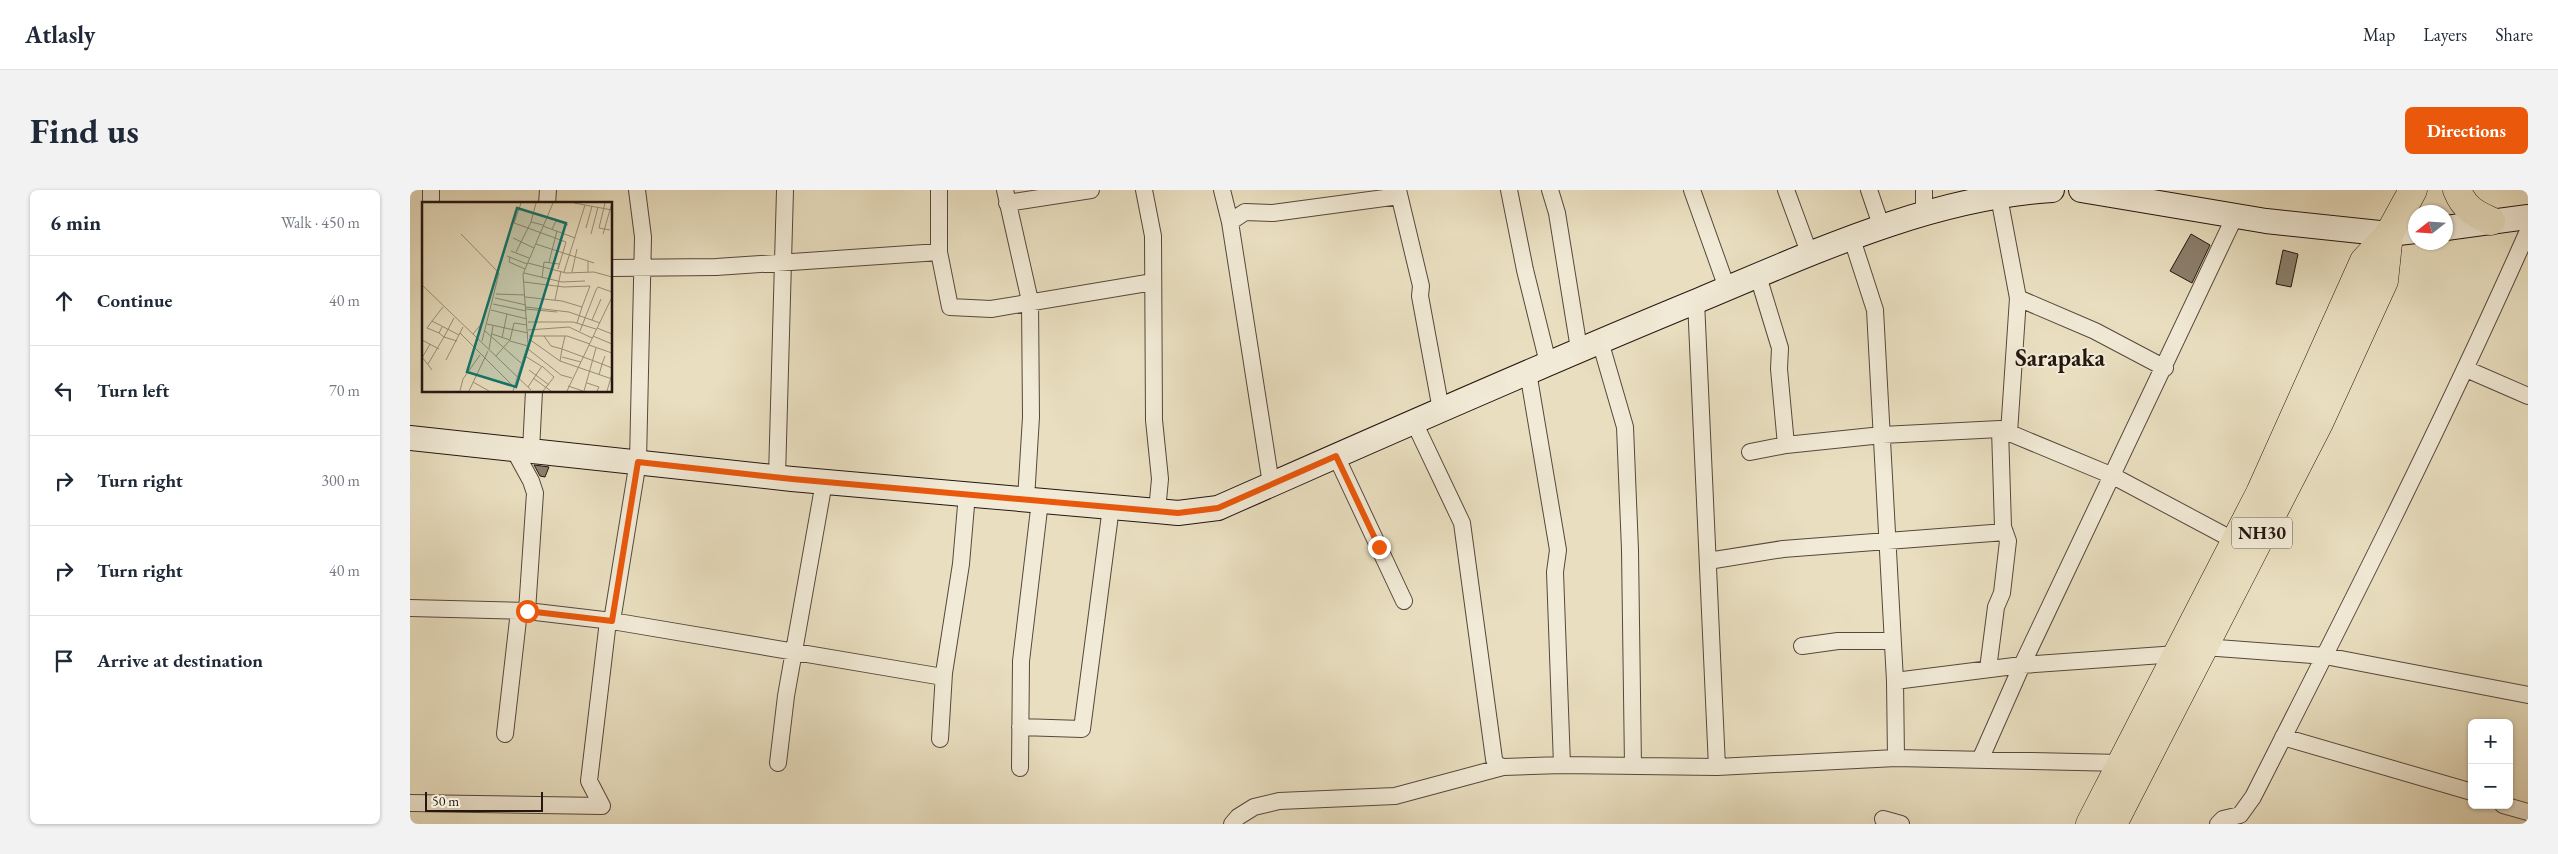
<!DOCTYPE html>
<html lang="en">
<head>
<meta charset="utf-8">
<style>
  body { margin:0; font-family:"EB Garamond",serif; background:#f2f2f3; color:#1f2937 }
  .controls { position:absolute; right:15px; bottom:15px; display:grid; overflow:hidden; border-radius:8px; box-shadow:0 1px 4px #0004 }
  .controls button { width:45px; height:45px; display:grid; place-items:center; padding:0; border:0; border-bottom:1px solid #e0e1e3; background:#fff; color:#1f2937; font:25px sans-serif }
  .compass { position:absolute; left:1998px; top:15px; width:45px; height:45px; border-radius:50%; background:#fff; box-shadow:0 1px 4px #0004; rotate:253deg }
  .scale { position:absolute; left:15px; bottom:12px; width:118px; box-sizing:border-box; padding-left:5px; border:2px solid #251610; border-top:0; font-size:14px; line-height:18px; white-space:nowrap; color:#251610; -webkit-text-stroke:4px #f1ead6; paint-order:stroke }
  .stop { position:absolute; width:15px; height:15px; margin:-11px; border:4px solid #ea580c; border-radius:50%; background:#fff }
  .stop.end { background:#ea580c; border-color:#fff; box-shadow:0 1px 5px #0008 }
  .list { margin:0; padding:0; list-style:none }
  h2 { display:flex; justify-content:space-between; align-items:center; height:65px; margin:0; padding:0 20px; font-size:21px }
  h2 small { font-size:16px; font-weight:400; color:#747a83 }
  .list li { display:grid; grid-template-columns:32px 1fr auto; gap:15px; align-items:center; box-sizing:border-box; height:90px; padding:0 20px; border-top:1px solid #e0e1e3 }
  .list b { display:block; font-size:19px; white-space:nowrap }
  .list em { font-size:16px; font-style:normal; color:#747a83 }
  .icon { flex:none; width:28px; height:28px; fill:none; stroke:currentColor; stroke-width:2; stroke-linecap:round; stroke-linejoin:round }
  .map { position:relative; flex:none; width:2118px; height:634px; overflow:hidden; border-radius:8px }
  header { display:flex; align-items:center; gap:30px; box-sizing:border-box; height:70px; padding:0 25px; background:#fff; border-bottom:1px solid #e0e1e3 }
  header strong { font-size:24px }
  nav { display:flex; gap:28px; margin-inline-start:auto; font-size:18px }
  .intro { display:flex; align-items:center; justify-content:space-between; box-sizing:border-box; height:120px; padding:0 30px }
  h1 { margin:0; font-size:35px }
  .button { padding:12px 22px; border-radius:8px; background:#ea580c; color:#fff; font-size:18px; font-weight:700 }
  main { display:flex; gap:30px; padding:0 30px }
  aside { flex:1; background:#fff; border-radius:8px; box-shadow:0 1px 4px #0004 }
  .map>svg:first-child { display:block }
  .building { fill:#8b7f6c; stroke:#251610 }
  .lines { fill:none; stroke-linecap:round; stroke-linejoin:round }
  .minor-casing { stroke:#56483c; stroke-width:18 }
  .secondary-casing { stroke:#251610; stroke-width:26 }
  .trunk-casing { stroke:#251610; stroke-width:29 }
  .minor { stroke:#f1ead6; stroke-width:16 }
  .secondary { stroke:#f1ead6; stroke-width:24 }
  .trunk { stroke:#e9dfc0; stroke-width:28 }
  .route { stroke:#ea580c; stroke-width:6 }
  .labels { text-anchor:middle; stroke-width:4; stroke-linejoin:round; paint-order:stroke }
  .shield { fill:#f1ead6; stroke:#62564b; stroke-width:1 }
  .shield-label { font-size:18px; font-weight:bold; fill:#251610 }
  .district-label { font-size:24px; font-weight:bold; fill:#251610; stroke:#f1ead6 }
  .inset-road { fill:none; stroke:#9b8f7a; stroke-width:1 }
  .view { fill:#0f766e; fill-opacity:0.15; stroke:#0f766e; stroke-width:2.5 }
  .inset-edge { fill:none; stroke:#251610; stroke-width:2.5 }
</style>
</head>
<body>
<header>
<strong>Atlasly</strong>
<nav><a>Map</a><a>Layers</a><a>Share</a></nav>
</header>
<div class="intro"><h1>Find us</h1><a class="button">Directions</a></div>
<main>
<aside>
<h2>6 min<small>Walk · 450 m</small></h2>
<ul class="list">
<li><svg class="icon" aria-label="ahead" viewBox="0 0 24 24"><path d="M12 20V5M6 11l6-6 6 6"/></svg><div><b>Continue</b></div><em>40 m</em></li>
<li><svg class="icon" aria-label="left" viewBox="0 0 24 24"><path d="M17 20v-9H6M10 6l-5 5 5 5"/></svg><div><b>Turn left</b></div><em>70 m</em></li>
<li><svg class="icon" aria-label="right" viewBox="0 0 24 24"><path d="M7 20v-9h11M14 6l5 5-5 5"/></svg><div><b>Turn right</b></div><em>300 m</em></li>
<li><svg class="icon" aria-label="right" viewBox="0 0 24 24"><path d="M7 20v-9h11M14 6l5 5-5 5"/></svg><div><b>Turn right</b></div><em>40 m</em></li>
<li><svg class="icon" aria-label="arrive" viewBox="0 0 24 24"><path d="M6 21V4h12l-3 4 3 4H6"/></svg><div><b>Arrive at destination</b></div></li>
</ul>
</aside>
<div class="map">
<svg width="2118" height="634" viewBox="0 0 2118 634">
  <rect width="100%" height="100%" fill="#e9dfc0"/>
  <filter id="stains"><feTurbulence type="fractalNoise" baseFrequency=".004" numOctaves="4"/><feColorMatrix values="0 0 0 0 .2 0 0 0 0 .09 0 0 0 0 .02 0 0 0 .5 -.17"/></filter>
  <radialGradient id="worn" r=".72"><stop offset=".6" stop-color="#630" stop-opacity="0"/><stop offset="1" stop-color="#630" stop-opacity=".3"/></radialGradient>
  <path class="building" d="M1781,44l19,11 -18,38 -22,-12z
    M1873,60l15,4 -7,33 -15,-3z
    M124,275l15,2 -4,10 -5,-1z"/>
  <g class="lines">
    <g class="minor-casing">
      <path id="minor" d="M529,0v62l11,55 41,2 162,-27
        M595,0l25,111 1,116 -5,82
        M734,0l9,46 1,184 6,59 -3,32
        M812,0l8,32 41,262
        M988,0l23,96 -1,10 21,114
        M1099,0l16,80 23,93
        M1140,0l7,23 22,136
        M1282,0l35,98
        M1376,0l24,65
        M1459,0l13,38
        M1589,7l19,101 -9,135
        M597,13l84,-13
        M21,14v-14
        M137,14l1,-14
        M1514,25v-25
        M820,32l15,-10 28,1 126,-17
        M1442,49l23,71 20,371 1,77
        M201,78l105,-1 223,-15
        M1348,86l22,72 -1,21 7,76 96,-10 118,-6 113,47 122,65
        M1608,108l77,33 70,37
        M1286,111l21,466
        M1190,151l25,86 5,123 3,216
        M2056,179l62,27
        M1118,182l30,178 -3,22 7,193
        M1004,232l48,101 32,236 2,5 7,3
        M103,258l18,33 4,12 -8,118 85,10 331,56
        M121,260l3,-59
        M1340,262l36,-7
        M926,266l68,145
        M367,287l8,-287
        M1298,371l75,-12 222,-17
        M0,418l117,3
        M202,431l26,-160 5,-224 -6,-47
        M1392,456l36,-5h54
        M1794,457l121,9 203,39
        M1578,479l8,-62 6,-14 6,-52 -5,-14 -3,-98
        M1485,491l127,-16 155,-11
        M610,537l62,2 29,-222
        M95,544l14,-123
        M1873,547l189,55
        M530,549l4,-66 17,-109 6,-70
        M1570,570l42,-95 213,-449
        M368,573l8,-67 38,-214
        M610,578l1,-107 19,-160
        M0,613l192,3 -13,-25 19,-160
        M2093,615l25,7
        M1473,629l18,5
        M822,634l6,-7 16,-10 25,-6 116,-5 108,-29 59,-2 155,2 179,-9 226,5
        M1808,634l5,-5 17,-4 13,-18c95,-187 190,-374 275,-566"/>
    </g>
    <g class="secondary-casing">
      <path id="secondary" d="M1671,0l185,31 123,13 27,-3
        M2036,38l82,-11
        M0,248l382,41 365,32 21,2 40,-5c159,-70 318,-141 479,-207 113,-47 231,-103 355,-111"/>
    </g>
    <g class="trunk-casing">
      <path id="trunk" d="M2047,0c7,18 18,24 34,31
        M1680,634l170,-331 104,-232 25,-27 24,-44
        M1703,634l207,-403 64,-140 5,-47"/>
    </g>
    <use href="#minor" class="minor"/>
    <use href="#secondary" class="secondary"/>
    <use href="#trunk" class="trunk"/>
  </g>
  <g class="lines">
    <path class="route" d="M117,421l85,10 26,-159 154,17 386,34 40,-5 118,-52 43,91"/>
  </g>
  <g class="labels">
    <rect class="shield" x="1822" y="327.5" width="60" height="31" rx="4"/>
    <g class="shield-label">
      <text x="1852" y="349">NH30</text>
    </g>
    <g class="district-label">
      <text x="1650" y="176">Sarapaka</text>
    </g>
  </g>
  <g transform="translate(12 12)">
    <rect width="190" height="190" fill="#e9dfc0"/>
    <path class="inset-road" d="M99,1l-7,20 14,5M152,1l38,7M183,1l-6,25 11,2M109,20l5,-19M121,24l32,12M106,26l38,14 -8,27M164,26l6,-22M130,27l4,-8 12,4M39,32l38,39 -17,68M169,32l7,-27M181,32l9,-31M91,36l21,10M114,42l52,17M89,49l18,7M94,50l15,-30 12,3M85,54l20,8M88,55l-1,5 16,7M127,60l8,-31M106,61l38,10 28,-1 18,5M142,70l21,-67M150,70l5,-23M166,70v-11l6,2M102,71l38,9 23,-1M120,76l2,-16 15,2M102,80l40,5 26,-1 -8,21M0,83l109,105M74,92l29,1M103,95l37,4 20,6 -5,16M73,96l31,7M133,98l6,-29M71,102l33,7M104,105l43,5 31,11M104,107l31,3M69,108l36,9M170,118l9,-21M10,119l11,-14M106,120h45l23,7M65,122l41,9M20,125l-3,6 -12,-5 5,-7 27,14M175,126l15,6M106,128l41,-3 23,11M63,129l36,32M158,129l16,-41 2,-3 14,5M17,131l5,4 10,-19M38,131l54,54M51,132l10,-12M70,132l18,6M107,134h38l23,8M122,134l7,10 11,3 3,-13M171,134l19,8M80,136l5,-24M107,137l31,22 2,-12 40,15 3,-8M0,138l17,9M88,139l18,5M167,143l23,8M67,147l4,-23M106,147l33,26 11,3M74,154l14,-16 4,-17 13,2M103,154l16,10M0,155l10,13M140,155l19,5M0,156l8,-14M24,158l17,-33M138,159l52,18M6,162l16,-27 13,4M107,168l20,15M177,173l3,-11 10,4M111,176l18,13M51,180l16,9M165,181l12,4 -2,4M146,184l15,5M106,185l14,-21 12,11 -11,14M38,189l3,-12 17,-24M47,189l19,-40M91,189l15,-47 -5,-70 30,-71M145,189l45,-94M162,189l12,-43M185,189l5,-17"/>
    <path class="view" d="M95,6l49,15 -50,164 -49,-15z"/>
    <rect width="190" height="190" class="inset-edge"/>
  </g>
  <rect width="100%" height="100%" filter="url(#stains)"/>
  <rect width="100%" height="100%" fill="url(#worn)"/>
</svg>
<div class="controls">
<button>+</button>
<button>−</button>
</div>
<svg class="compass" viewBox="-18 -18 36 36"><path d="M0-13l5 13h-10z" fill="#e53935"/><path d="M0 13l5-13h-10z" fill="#747a83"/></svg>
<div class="scale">50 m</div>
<div class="stop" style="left:117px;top:421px"></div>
<div class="stop end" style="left:969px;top:357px"></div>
</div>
</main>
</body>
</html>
